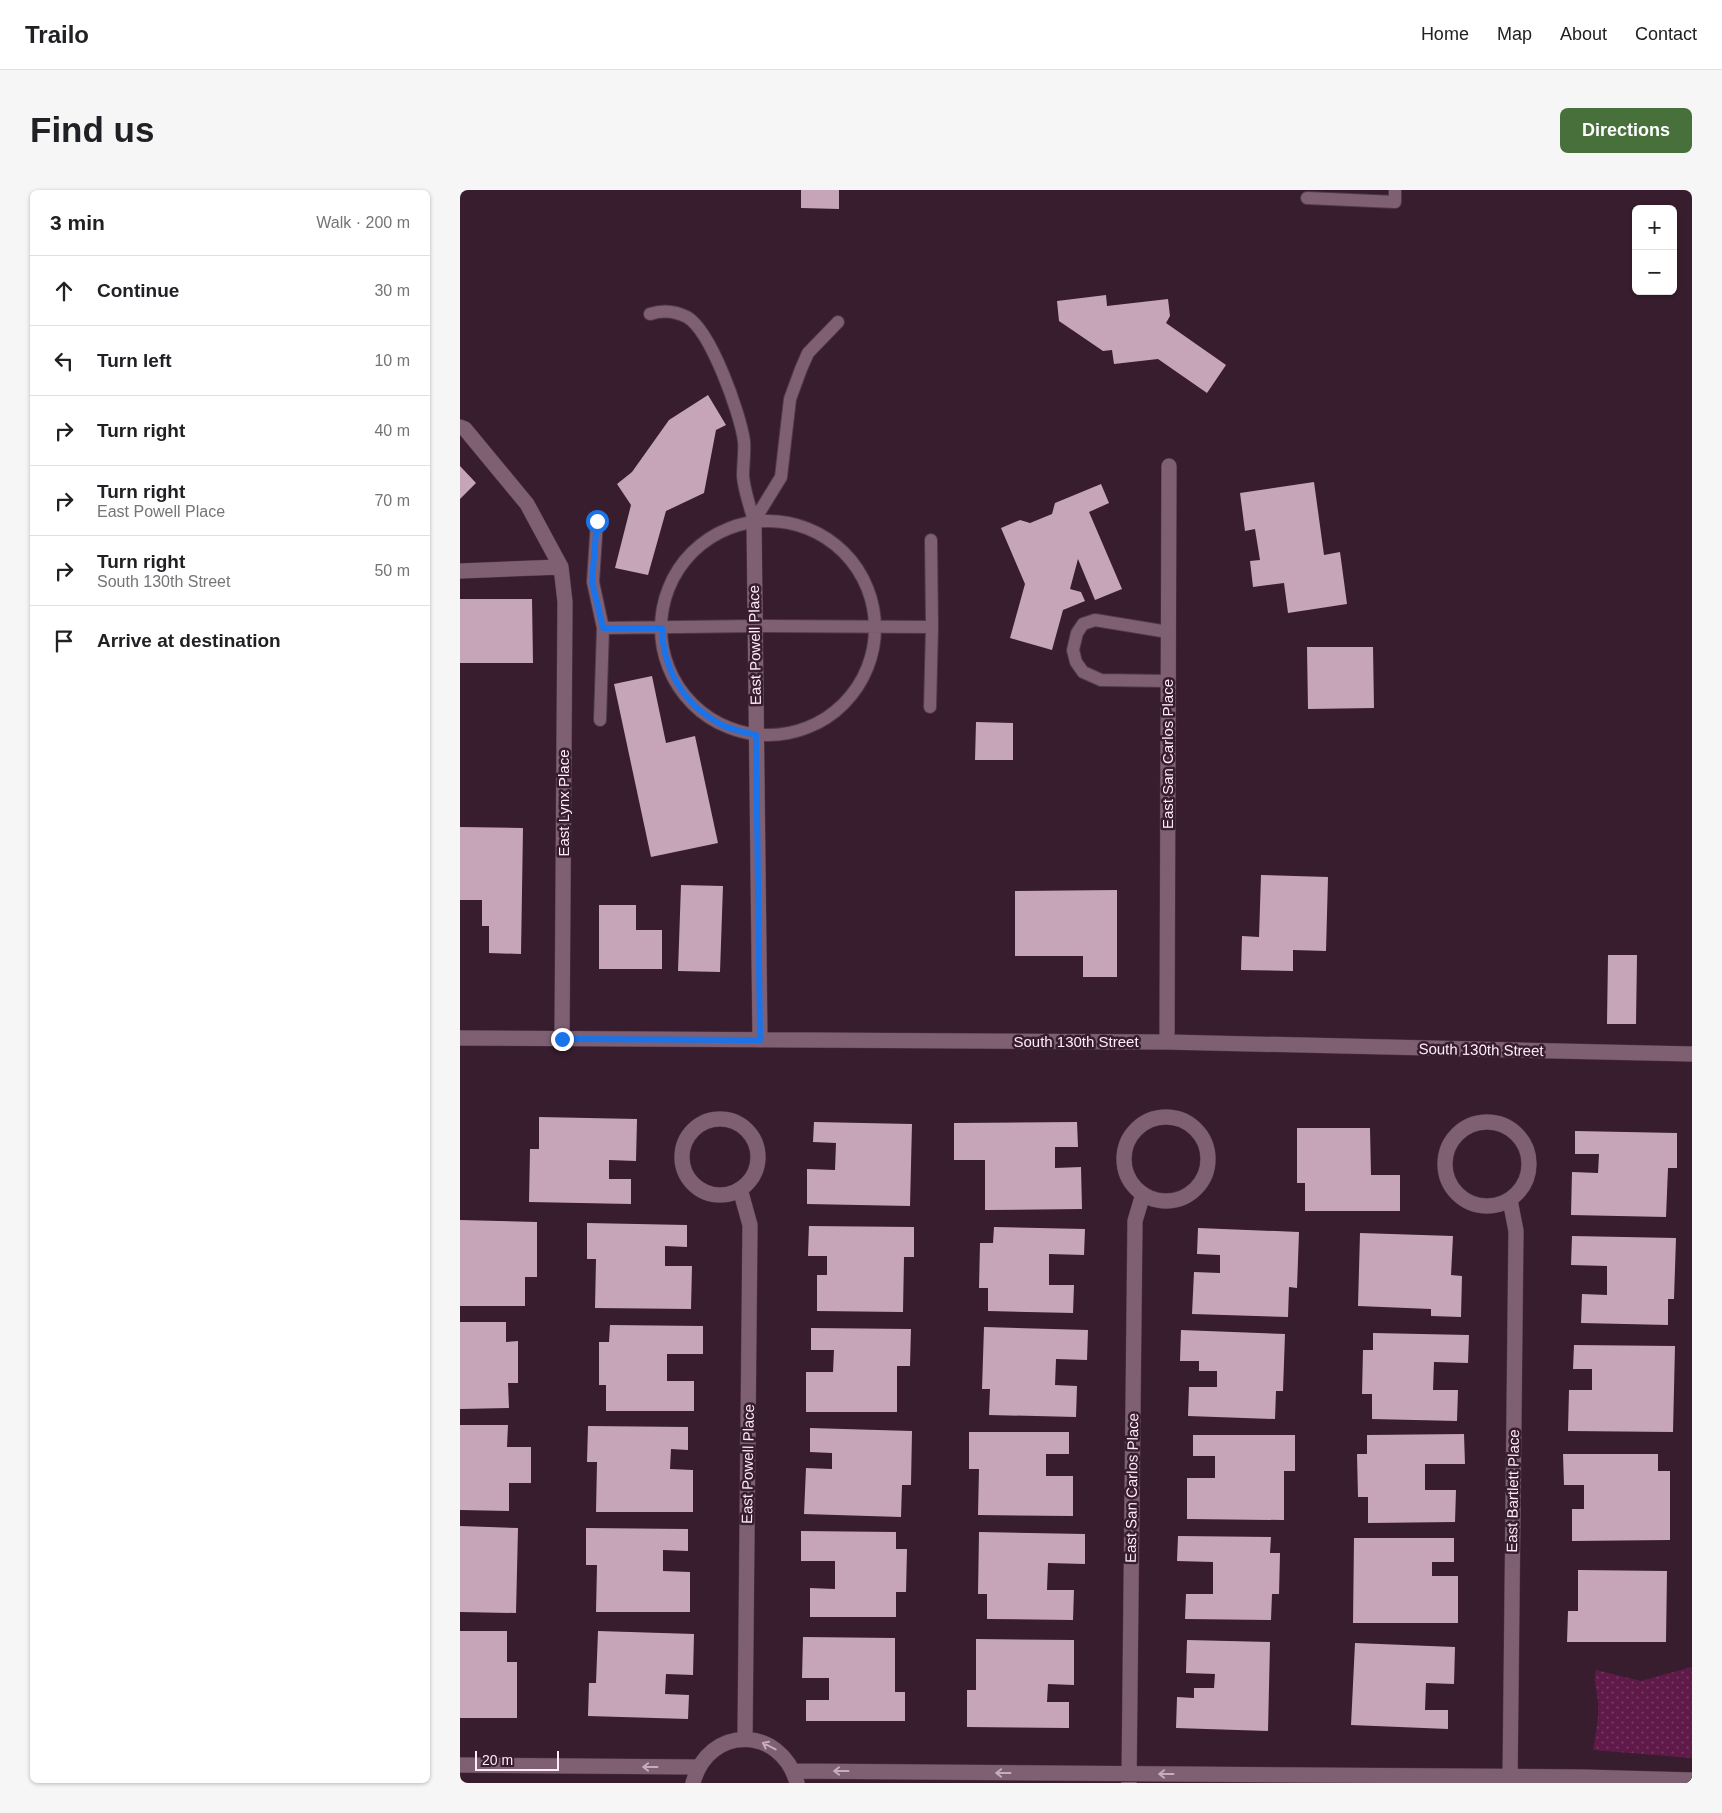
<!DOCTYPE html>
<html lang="en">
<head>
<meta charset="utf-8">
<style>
  body { margin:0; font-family:Helvetica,sans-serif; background:#f6f6f6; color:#202124 }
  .controls { position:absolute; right:15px; top:15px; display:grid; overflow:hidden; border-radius:8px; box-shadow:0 1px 4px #0004 }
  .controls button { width:45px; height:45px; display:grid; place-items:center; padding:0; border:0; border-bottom:1px solid #e0e0e0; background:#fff; color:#202124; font:25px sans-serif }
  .scale { position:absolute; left:15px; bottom:12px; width:84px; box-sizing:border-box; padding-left:5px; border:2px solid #ffecf7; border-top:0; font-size:14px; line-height:18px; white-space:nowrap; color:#ffecf7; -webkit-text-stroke:4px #371d2d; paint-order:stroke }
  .stop { position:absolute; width:15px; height:15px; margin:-11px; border:4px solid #1a73e8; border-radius:50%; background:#fff }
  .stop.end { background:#1a73e8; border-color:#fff; box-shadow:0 1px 5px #0008 }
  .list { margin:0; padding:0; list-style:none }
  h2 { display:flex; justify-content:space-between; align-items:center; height:65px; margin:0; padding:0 20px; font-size:21px }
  h2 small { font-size:16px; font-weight:400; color:#757577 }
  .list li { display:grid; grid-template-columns:32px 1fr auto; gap:15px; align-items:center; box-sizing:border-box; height:70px; padding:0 20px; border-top:1px solid #e0e0e0 }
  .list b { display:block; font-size:19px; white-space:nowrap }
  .list p { margin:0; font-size:16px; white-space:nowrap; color:#757577 }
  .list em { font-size:16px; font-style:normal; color:#757577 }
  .icon { flex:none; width:28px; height:28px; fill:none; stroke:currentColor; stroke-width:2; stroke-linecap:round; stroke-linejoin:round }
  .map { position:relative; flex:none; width:1232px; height:1593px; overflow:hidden; border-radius:8px }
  header { display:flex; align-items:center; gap:30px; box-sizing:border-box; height:70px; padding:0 25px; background:#fff; border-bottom:1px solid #e0e0e0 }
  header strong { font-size:24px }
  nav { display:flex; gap:28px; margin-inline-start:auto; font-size:18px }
  .intro { display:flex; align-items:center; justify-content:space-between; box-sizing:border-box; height:120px; padding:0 30px }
  h1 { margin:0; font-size:35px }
  .button { padding:12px 22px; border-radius:8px; background:#48703b; color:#fff; font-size:18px; font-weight:700 }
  main { display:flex; gap:30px; padding:0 30px }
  aside { flex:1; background:#fff; border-radius:8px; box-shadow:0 1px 4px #0004 }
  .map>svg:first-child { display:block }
  .park { fill:url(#park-dots) }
  .building { fill:#c7a5b9 }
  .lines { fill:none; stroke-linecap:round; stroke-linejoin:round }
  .service-casing { stroke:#4f3948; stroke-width:14 }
  .minor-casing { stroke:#4f3948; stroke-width:16 }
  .service { stroke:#7f6073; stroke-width:12 }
  .minor { stroke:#7f6073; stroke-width:15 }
  .oneway { stroke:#c5adbc }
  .route { stroke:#1a73e8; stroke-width:6 }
  .labels { text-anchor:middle; stroke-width:5; stroke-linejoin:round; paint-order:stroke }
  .street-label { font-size:15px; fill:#ffecf7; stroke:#371d2d }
</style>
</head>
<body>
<header>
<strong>Trailo</strong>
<nav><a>Home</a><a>Map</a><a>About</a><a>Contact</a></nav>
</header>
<div class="intro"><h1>Find us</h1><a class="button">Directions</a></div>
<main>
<aside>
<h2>3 min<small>Walk · 200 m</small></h2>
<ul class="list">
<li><svg class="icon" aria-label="ahead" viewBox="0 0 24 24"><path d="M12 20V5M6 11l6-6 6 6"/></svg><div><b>Continue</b></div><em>30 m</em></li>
<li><svg class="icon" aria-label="left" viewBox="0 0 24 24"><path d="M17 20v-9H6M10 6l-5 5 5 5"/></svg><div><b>Turn left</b></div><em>10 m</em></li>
<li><svg class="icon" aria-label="right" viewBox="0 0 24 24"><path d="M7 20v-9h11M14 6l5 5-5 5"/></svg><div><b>Turn right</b></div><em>40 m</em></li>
<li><svg class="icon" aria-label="right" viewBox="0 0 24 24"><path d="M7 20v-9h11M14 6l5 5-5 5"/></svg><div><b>Turn right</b><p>East Powell Place</p></div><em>70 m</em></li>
<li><svg class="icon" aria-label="right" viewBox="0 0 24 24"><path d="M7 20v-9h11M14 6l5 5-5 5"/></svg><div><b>Turn right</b><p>South 130th Street</p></div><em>50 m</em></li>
<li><svg class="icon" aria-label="arrive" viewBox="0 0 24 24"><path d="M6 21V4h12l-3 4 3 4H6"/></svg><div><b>Arrive at destination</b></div></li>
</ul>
</aside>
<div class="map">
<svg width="1232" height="1593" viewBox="0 0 1232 1593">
  <defs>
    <pattern id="park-dots" width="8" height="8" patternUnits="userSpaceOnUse" patternTransform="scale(1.25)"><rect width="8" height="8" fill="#601a4a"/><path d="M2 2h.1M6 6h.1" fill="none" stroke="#783b65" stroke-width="1.8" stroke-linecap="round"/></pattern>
  </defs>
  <rect width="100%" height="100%" fill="#371d2d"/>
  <path class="park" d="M1232,1477v91l-99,-8c3,-17 6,-31 5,-48 -1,-12 -5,-20 -2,-32l45,11z"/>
  <path class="building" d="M341,0h38v19l-38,-1z
    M646,105l1,11 61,-7 2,17 -4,7 60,42 -19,28 -49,-34 -44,5 -2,-14 -9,1 -44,-30 -2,-20z
    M248,205l18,30 -10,5 -12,63 -38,18 -18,64 -33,-7 16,-63 -14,-21 15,-12 37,-52z
    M0,276l16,17 -16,16z
    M854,292l10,73 16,-3 7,52 -59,9 -4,-30 -31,4 -3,-26 10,-1 -5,-31 -10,2 -5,-38z
    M641,294l8,19 -20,9 33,77 -27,11 -17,-41 -8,30 11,3 4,9 -22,9 -11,40 -42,-12 15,-54 -24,-56 19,-8 10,3 22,-9 3,-11z
    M0,409h72l1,64h-73z
    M847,457h66l1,61 -66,1z
    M192,486l14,67 29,-7 23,107 -67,14 -37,-173z
    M516,532l37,1v37h-38z
    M0,637l63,1 -2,126 -32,-1v-27h-7v-26h-22z
    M801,685l67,2 -2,74 -33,-1v21l-52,-1 1,-34 17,1z
    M221,695l42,1 -3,86 -42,-1z
    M657,700v87h-34v-21h-68v-65z
    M139,715h37v25h26v39h-63z
    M1148,765h29l-1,69h-29z
    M79,927l98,2 -1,42 -27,-1v19h22v25l-102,-2 1,-53h9z
    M354,932l98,2 -2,82 -103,-2v-35l28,1 1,-27 -23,-1z
    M617,932l1,25h-23v21l26,-1 1,42 -97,1v-50h-31v-37z
    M837,938h73l1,47h29v36h-95v-28h-8z
    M1115,941l102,2v35h-9l-2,49 -95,-2 1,-43 26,1 1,-19h-24z
    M0,1030l77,2v55h-12v29h-65z
    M127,1033l100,2v22l-22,-1v20h27l-1,43 -96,-1 1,-49h-9z
    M349,1036l105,1v30h-10l-1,55 -86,-1v-36h10v-19h-19z
    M534,1037l91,2 -1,26 -35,-1v31h25l-1,28 -85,-2v-23h-9l1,-45h13z
    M738,1038l101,4 -2,56 -8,-1 -1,30 -96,-3 2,-42 26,1v-18l-23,-1z
    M900,1043l93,3 -2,39 11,1 -1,41 -30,-1v-7l-73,-3z
    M1112,1046l104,2 -2,61h-6v26l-87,-2 1,-29 25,1v-29l-36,-1z
    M0,1132h46v20l12,-1v42h-10l1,25 -49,1z
    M150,1135l93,1v28h-36v27h27v30h-88v-26h-7v-43h10z
    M524,1137l104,3 -1,30 -31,-1 -1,26 22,1 -1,31 -87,-2 1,-26h-8z
    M351,1138l100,1 -1,37h-13v46h-91v-40h27l1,-22h-23z
    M721,1140l104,4 -2,57h-7l-1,28 -87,-3 1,-29h28v-16h-18v-10h-19z
    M913,1143l96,2 -1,28 -34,-1 -1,28h25l-1,31 -85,-2v-25h-10l1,-44h10z
    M1114,1155l101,1 -2,86 -105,-1 1,-41h23v-21h-19z
    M0,1235h48l-1,22h24v36h-22v28l-49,-1z
    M128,1236l100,1v23l-17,-1 -1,20 23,1v42h-97l1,-50h-10z
    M350,1238l102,3 -1,54h-9l-1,32 -97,-3 2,-46 26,1v-16l-22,-1z
    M509,1242h100v22h-23v22h27v40l-95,-1 1,-46h-10z
    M1004,1244l1,30h-40v26h31l-1,32 -87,1v-26h-10l-1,-43h10v-19z
    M733,1245h102v36h-11v49l-97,-1v-41h28v-22h-22z
    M1103,1264h95v17h12v69l-98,1v-32h12v-24h-20z
    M0,1336l58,2 -2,85 -56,-1z
    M126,1338l102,1v22l-25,-1v21l27,1v40h-94l1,-47h-11z
    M341,1341l95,1v17h11l-1,43h-10v25h-86v-29l25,1v-28h-34z
    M519,1342l106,2v30l-37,-1 -1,27h27l-1,30 -86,-1v-25h-9z
    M718,1346l93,1 -1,16h10l-1,41h-7l-1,26 -86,-1 1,-25h27v-32l-36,-1z
    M894,1348h100v24h-22v14h26v47h-105z
    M1118,1380l89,1 -1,71h-99l1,-31h10z
    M0,1441h47v31h10v56h-57z
    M138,1441l96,3 -1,41 -27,-1 -1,20 24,1 -1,24 -100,-3 1,-33h7z
    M343,1447l92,1v54h10v29h-99v-21h23v-22h-27z
    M516,1449l98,1v45l-26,-1 -1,18h22v26l-102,-1v-37h9z
    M727,1450l83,2 -2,89 -92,-3 1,-31 17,1v-10h20l1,-14 -29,-1z
    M895,1453l100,4 -1,37 -28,-1 -1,27h23v19l-97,-4z"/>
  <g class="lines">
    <g class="service-casing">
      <path id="service" d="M847,8l88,4v-12
        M190,124c12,-4 25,-3 37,3 24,14 53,96 57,124 1,11 -1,23 -1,35 1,14 7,31 11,45l27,-44 9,-78 11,-30 7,-16 30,-31
        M137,331l-4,61 10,46 152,-2 177,1 -1,-87
        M201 438a107 107 0 1 1 214 0a107 107 0 1 1-214 0Z
        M708,442l-73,-12 -12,4 -6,9 -4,17 3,12 7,10 18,8 67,1
        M470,517l2,-80
        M140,530l3,-92"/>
    </g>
    <g class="minor-casing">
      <path id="minor" d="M0,237l5,2 62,75 34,63 4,35 -3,437
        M294,331l6,519
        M0,381l101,-4
        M0,848l707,4 525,12
        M707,852l2,-576
        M664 969a42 42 0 1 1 84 0a42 42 0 1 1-84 0Z
        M222 967a38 38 0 1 1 76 0a38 38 0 1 1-76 0Z
        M985 974a42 42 0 1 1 84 0a42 42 0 1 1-84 0Z
        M280,999l10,36 -5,514
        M1050,1010l6,31 -6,552
        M0,1575l238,2
        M333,1581l789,6 110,3
        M233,1593c15,-58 88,-58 104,0
        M669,1593l6,-562 8,-27"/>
    </g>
    <use href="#service" class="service"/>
    <use href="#minor" class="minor"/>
  </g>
  <defs><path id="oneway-shaft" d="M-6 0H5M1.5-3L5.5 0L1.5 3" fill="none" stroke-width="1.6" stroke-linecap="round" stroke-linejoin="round" transform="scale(1.25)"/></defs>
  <g class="oneway">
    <use href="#oneway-shaft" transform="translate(309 1556) rotate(-153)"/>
    <use href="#oneway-shaft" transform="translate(190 1577) rotate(-180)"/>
    <use href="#oneway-shaft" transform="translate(381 1581) rotate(-180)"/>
    <use href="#oneway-shaft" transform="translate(543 1583) rotate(-180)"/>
    <use href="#oneway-shaft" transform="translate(706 1584) rotate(-180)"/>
  </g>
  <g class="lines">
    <path class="route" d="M102,849l198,1 -4,-305c-11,-3 -24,-5 -34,-10 -38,-20 -59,-55 -60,-97h-59l-11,-46 5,-61"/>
  </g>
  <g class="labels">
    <g class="street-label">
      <text transform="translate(295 455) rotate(-91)" y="5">East Powell Place</text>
      <text transform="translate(708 564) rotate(-90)" y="5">East San Carlos Place</text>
      <text transform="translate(104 613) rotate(-90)" y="5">East Lynx Place</text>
      <text x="616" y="857">South 130th Street</text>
      <text transform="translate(1021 860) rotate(1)" y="5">South 130th Street</text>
      <text transform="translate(288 1274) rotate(-89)" y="5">East Powell Place</text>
      <text transform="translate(672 1298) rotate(-89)" y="5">East San Carlos Place</text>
      <text transform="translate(1053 1301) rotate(-89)" y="5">East Bartlett Place</text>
    </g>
  </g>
</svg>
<div class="controls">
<button>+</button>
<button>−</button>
</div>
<div class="scale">20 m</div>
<div class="stop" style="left:137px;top:331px"></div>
<div class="stop end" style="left:102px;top:849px"></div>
</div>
</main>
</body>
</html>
